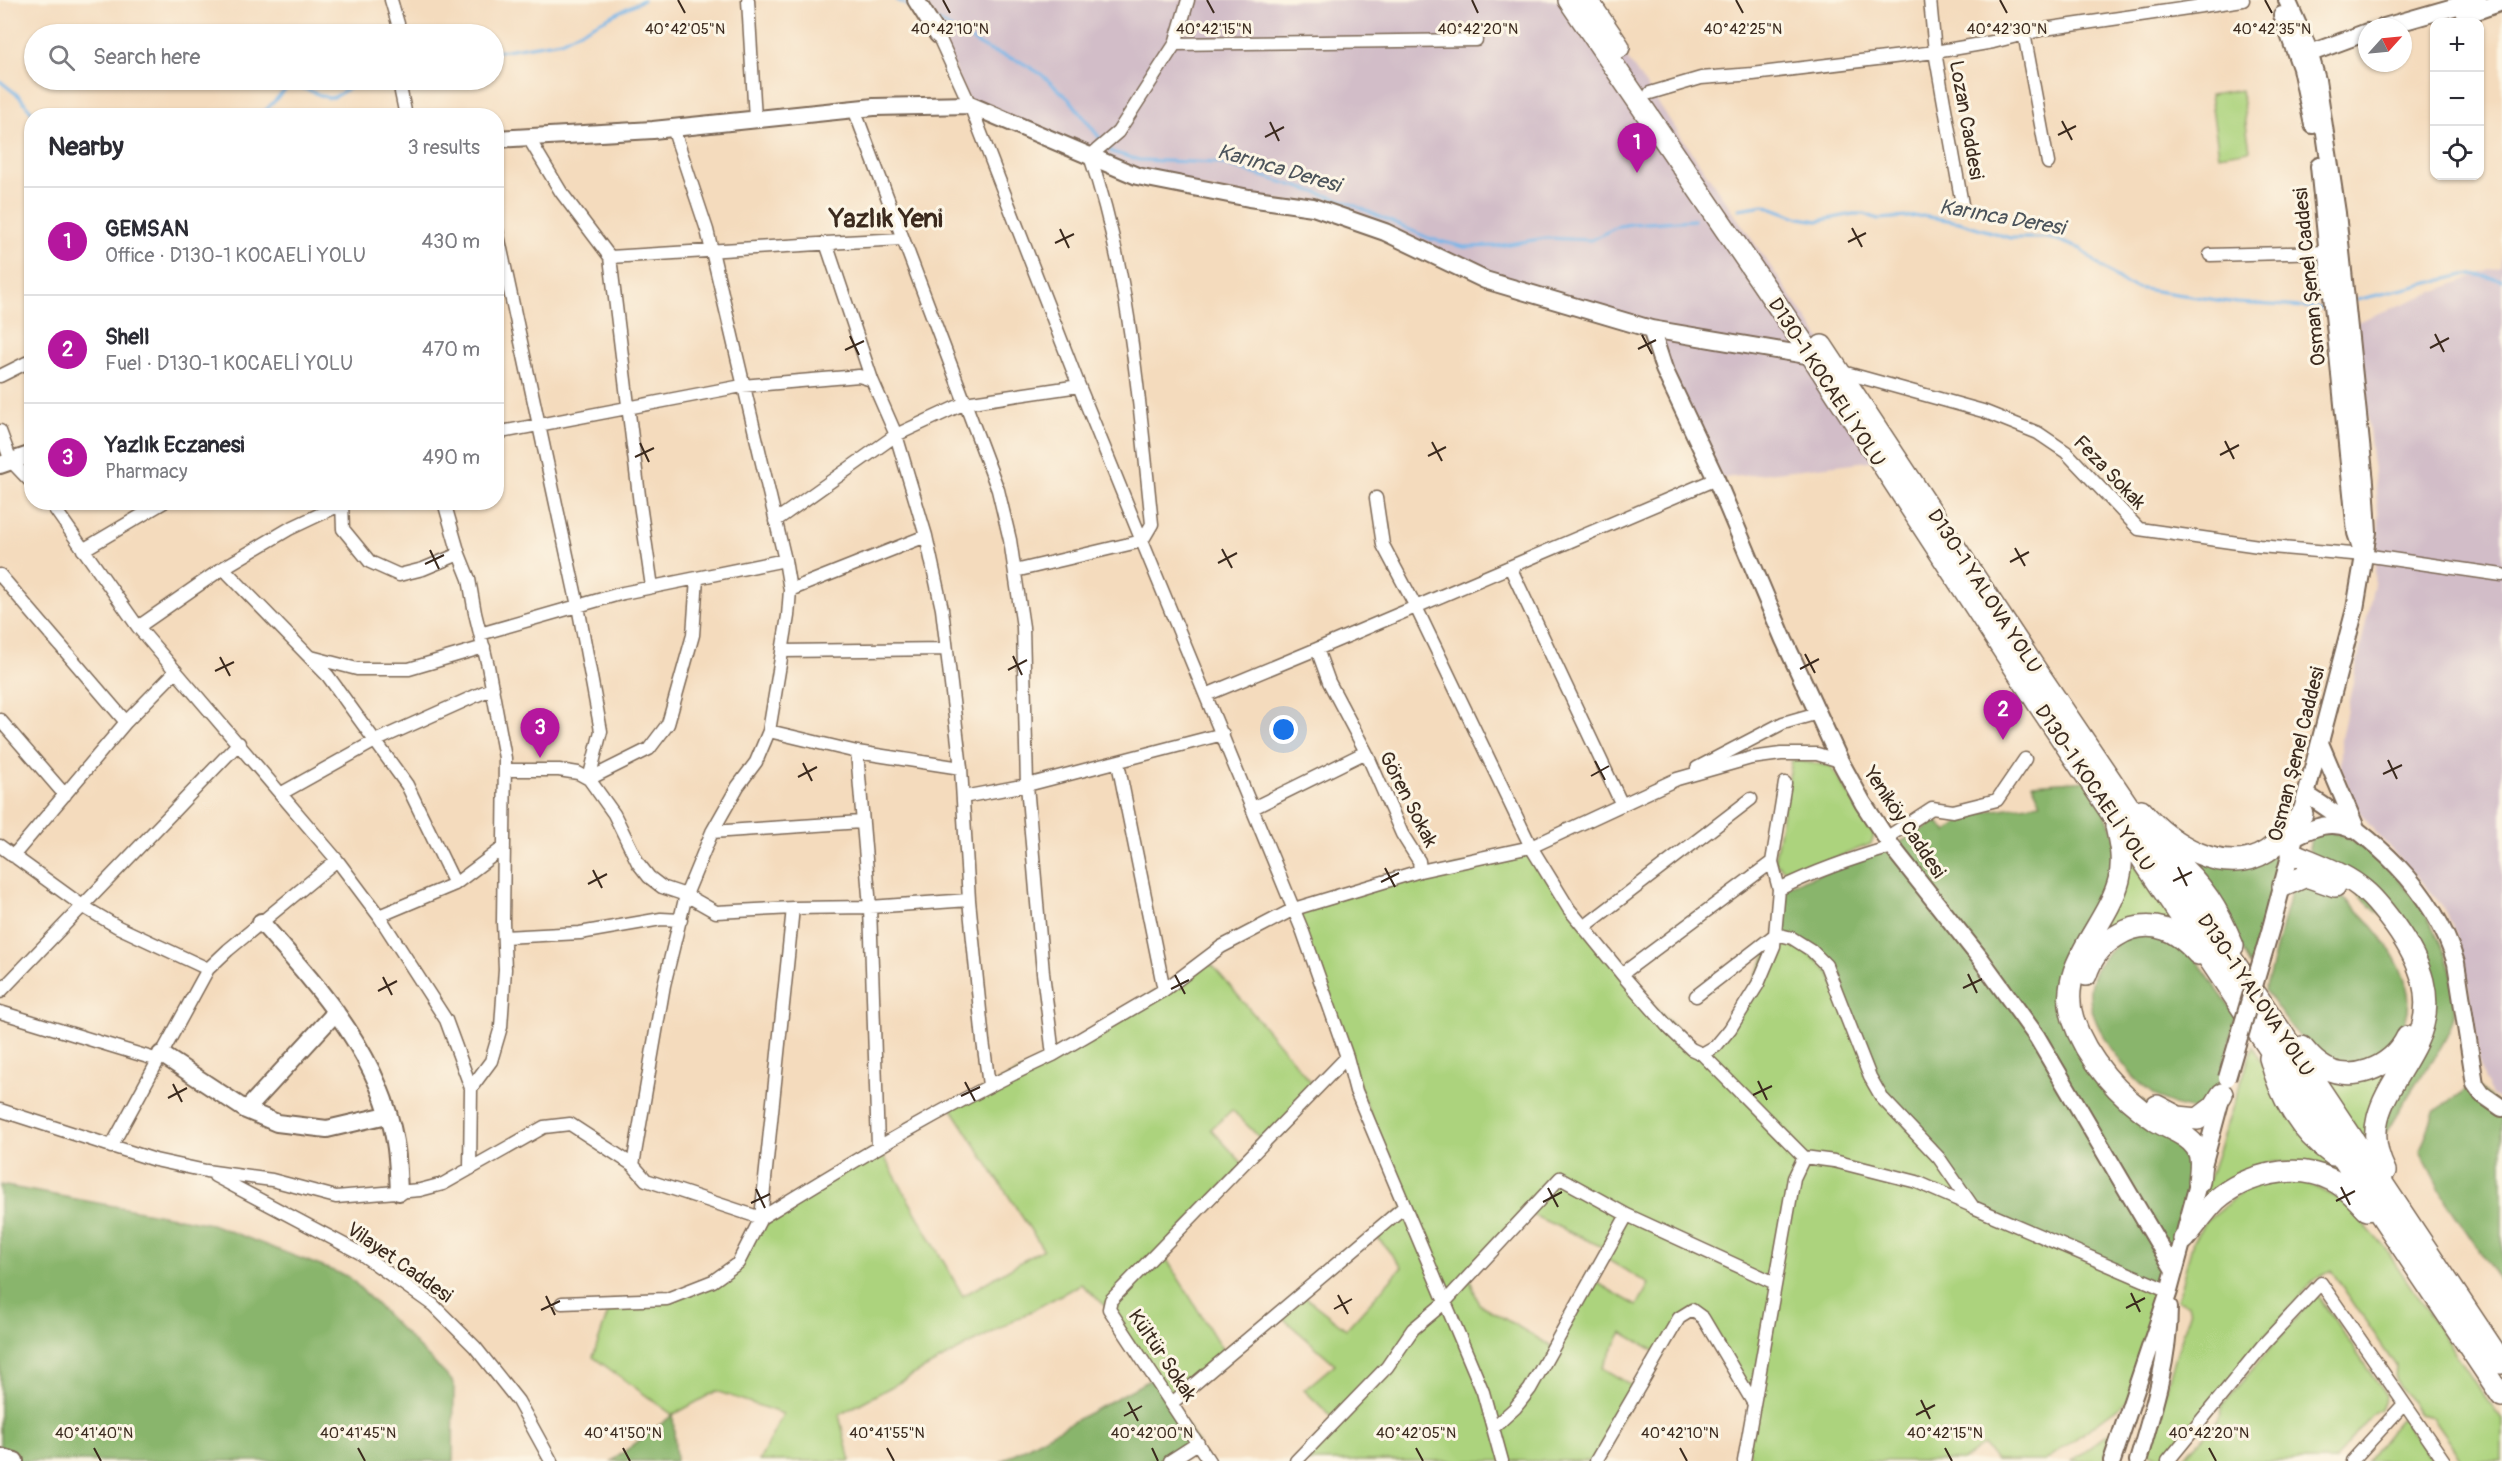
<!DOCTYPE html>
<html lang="en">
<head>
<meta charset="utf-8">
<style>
  body { margin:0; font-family:Pangolin,sans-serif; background:#f7f7f7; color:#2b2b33 }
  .controls { position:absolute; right:18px; top:18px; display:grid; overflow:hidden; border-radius:12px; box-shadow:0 2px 4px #0004 }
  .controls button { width:54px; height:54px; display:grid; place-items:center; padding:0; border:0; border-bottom:2px solid #e1e1e2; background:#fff; color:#2b2b33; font:30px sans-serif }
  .compass { position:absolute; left:2358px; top:18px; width:54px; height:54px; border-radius:50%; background:#fff; box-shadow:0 2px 4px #0004; rotate:63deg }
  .you { position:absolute; left:1284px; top:730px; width:21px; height:21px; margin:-15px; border:4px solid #fff; border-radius:50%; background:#1a73e8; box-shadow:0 0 0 9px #1a73e833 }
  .badge { display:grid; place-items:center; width:39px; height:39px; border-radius:50%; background:#b5179e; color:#fff; font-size:20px; font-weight:700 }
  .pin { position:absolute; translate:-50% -50px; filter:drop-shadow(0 2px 3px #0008) }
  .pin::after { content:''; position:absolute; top:32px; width:21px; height:18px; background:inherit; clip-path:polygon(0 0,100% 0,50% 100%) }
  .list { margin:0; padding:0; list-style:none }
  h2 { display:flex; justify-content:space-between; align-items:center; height:78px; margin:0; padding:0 24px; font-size:26px }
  h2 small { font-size:20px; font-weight:400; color:#7c7c81 }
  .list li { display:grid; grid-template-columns:39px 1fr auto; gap:18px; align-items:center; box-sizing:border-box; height:108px; padding:0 24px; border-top:2px solid #e1e1e2 }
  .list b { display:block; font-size:22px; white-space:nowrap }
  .list p { margin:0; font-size:20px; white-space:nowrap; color:#7c7c81 }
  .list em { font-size:20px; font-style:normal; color:#7c7c81 }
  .icon { flex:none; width:33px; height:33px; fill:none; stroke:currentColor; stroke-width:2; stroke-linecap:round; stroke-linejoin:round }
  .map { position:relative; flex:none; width:2502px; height:1461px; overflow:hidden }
  .search { position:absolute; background:#fff; box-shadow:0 2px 4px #0004; left:24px; top:24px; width:480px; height:66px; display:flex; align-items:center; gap:15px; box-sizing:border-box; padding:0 21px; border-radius:33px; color:#7c7c81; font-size:22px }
  .panel { position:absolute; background:#fff; box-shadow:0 2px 4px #0004; left:24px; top:108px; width:480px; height:402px; border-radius:24px }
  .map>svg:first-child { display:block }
  .industrial { fill:#d2bdc8 }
  .green { fill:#acd37d; stroke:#747e4e; stroke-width:1.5; fill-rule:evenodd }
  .forest { fill:#89b56c; stroke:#627045; stroke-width:1.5 }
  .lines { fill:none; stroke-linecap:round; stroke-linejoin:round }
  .stream { stroke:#75b5e9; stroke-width:3 }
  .street-casing { stroke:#7c6856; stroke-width:15 }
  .secondary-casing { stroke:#7c6856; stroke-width:20 }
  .highway-casing { stroke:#7c6856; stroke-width:24 }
  .street { stroke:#fff; stroke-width:12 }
  .secondary { stroke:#fff; stroke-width:16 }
  .highway { stroke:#fff; stroke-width:21 }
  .secondary-bridge-casing { stroke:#7c6856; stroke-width:20; stroke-linecap:butt }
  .secondary-bridge { stroke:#fff; stroke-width:16 }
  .ticks { fill:none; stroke:#3b2a1e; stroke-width:2 }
  .labels { text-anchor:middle; stroke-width:6; stroke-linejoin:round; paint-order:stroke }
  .street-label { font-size:20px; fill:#3b2a1e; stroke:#fcf5e5 }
  .water-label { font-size:21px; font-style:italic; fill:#4c545b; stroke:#fcf5e5 }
  .district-label { font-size:26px; font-weight:bold; fill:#3b2a1e; stroke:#fcf5e5 }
  .ticks-label { font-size:15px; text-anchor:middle; fill:#3b2a1e; stroke:#fcf5e5; stroke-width:6; stroke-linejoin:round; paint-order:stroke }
</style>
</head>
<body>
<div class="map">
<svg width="2502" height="1461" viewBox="0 0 2502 1461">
  <rect width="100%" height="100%" fill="#fcf5e5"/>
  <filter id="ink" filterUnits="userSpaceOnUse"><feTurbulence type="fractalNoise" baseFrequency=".0167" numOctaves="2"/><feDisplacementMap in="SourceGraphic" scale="12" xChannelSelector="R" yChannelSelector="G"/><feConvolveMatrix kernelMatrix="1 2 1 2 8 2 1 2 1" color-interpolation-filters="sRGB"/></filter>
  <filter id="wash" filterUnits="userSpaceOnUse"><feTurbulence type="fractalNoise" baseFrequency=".008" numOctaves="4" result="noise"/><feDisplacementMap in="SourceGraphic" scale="24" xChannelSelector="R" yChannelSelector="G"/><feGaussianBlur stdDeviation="1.35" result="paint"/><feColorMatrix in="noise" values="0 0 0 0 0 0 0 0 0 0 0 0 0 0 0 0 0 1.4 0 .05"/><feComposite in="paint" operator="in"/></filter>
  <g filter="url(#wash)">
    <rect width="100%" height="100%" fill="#f4dbbd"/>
    <path class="industrial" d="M925,0h662l252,366 39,94 -162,19 -65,-150 -166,-49 -172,-73 -176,-31 -167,-71z
      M2502,255v846l-10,-6 -8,-14 -5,-21 -13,-88 -10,-40 -15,-28 -71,-78 -18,-26 -11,-35v-27l33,-154 5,-64 -22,-198 143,-56z"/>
    <path class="green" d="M2241,90l9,60 -31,5 -9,-60z
      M1792,760l39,6 43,69 -3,9 -79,31 -18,-13z
      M1531,847l94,131 77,76 28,-25 46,-95 16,4 377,353 -34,104 -90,66h-49l-12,-16 -22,16h-209l-6,-12 7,-45 -62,-93 -34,42 -36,-21 -20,36 36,21 -42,72h-300l39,-41 -31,-30 31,-26 -57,-50 23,-20 45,35 56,-62 -28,-34 30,-26 -110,-298zM1528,1213l79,36 -4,8 46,27 -12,22 -46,-27 -38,68 -74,-43 -10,-27z
      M2125,851l52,74 -78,7z
      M1200,963l12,2 105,124 -52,54 -33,-33 -21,19 33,36 -83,85 66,107 -55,46 -63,-94 -28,-25 -242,131 11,46h-91l24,-47 -67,-23 -43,24 -80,-58 19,-56 55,-2 71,-36 23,-45 117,-72 85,150 80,-47 -93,-143 103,-51z
      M2253,1046l38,72 38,39 14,22c-18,-5 -45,-16 -64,-17 -31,0 -56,21 -78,40z
      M2399,1057l-31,92 -49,-77z
      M2302,1181l30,14 14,9 39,44 96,144 21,28v41h-39l-31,-44 -13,-3 -24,-35 1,-13 -65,-96 -18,11 -150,177 -15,-7 -1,-4 43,-135 -2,-8 -11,-4 16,-59 11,-18 50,-41z
      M2315,1296l4,1 65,96 1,4 -5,13 -9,5 -37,46h-153l36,-40 4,-7 1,-9z
      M2400,1419h3l29,42h-66z
      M2110,1432l2,1 -9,28h-31z"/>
    <path class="forest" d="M2089,780l32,68 -51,146 26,67 101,88 -28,142 -196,-84 -91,-109 -56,-133 -50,-31 3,-45 113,-42 45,-26 10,11 22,-18 72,-11 -9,-19z
      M2323,831c11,0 20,5 30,10 50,28 112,115 101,174 -6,28 -25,48 -40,72 -10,15 -19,31 -29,47l-3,-8 33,-69 3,-109 -107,-94 -2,-5 2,-11z
      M2286,844l-34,119 -2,3 -18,-35 -49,-80 18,9z
      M2302,886c10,1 23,2 31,6 31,17 69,66 75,101 3,19 -4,37 -17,50 -9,9 -14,14 -26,18 -11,4 -29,6 -39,-1 -26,-16 -43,-45 -61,-69l23,-89 5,-12z
      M2160,933l32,21 44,62 -19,75 -20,18c-16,0 -30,-5 -43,-14 -24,-17 -64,-68 -64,-99 -1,-17 8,-33 20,-45 4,-3 8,-10 13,-13 9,-4 26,-4 37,-5z
      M2475,1084l27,24v176l-56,-83 -26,-50 14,-39z
      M0,1185l211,39 138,53 105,106 -1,78h-453z
      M1155,1377l43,66 -28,18h-169z
      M673,1415l3,46h-64z"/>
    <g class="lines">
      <path class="stream" d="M897,0l15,8
        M936,20l53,30 32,12 20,12 30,27 31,40
        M494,52l67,-11 82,-41
        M0,81l20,16 15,19
        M260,116l27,-28 8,-3 33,13 6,-1 19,-11 25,-6
        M1106,146l6,6 27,8 79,3 124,37 89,39 33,8 33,-1 49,-8 45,2 28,-14 12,-2 63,-4
        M1739,209l25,-4 36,13 18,3 35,-7h12l13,5 45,-3 36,6 51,16h35l12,2 24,9 20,18 24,17 11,4 101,15 84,5
        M2356,300l108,-25 9,-1 29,6"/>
    </g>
  </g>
  <g filter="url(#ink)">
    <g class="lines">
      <g class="street-casing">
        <path id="street" d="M391,0l10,34
          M748,0l7,119
          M1188,0l-13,44 -57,88 -28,24c40,119 49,244 62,368l-10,17 161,391 44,125 -236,243 -2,9 100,152
          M1930,0l5,52 28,158
          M2024,33l24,130
          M938,35l32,70 109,281 63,155 -127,30
          M1175,44l301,-4
          M402,80l-1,12 5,24
          M1650,93l51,-15 52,-4 182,-22 58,-10 51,-13 199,-29
          M673,128l34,102 78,330 5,30 -2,26 -19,115 -13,31 -18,24 -26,46 -26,63 -22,90 -31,180 13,15 115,38c96,-59 190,-116 292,-163l-10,-82 -16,-188 -4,-158 -13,-87 -12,-50 -144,-381
          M528,137l33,55 49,65 30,247 12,83
          M496,226l82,380 23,125 -12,48
          M2210,255l118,-3
          M610,257l224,-14
          M1839,371l144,40 55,22 28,19 73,77 120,17 105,9 138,20
          M0,376l32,-16
          M872,380l-46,-137 77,-4
          M0,431l11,30 21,22
          M496,433l246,-47 117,-10 13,4 24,55 30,101 16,73 19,159 8,132 14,141 6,44
          M1376,498l7,47 33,62 115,240 38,62 56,69 44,50 22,21 11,5 14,-8 14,-17 28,-45 16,-38 5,-57 -7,-27 13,-79
          M50,502l88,125 199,233 42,56 67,104 25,68 -1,81
          M342,502l1,27 27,33 29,13 24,-6 36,-15
          M444,502l15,52 10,25 6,34 13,53 17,92 -2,164 2,47 -4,58 -10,34 -20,27
          M775,521l121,-86 69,-32 114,-17
          M83,550l81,-48
          M1510,567l112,238
          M223,568l105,108 79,109 48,99
          M0,575l126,147
          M790,590l136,-54
          M138,627l85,-59 66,-39 57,-27
          M480,634l143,-41 162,-33
          M1317,649l399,-170
          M783,651l163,-2
          M311,657l46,12h52l75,-22
          M1206,695l111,-46 12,33 37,70
          M0,720l65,75
          M769,731l88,21 104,16
          M857,752l13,155 8,239
          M1118,763l46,227
          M1697,768l86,-45 35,-10
          M505,770h54l19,3 11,6 25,35 24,49 11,14 13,10 24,8 30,17 77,-4 77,-1 99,-7
          M589,779l60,-30 19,-25 25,-89 4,-57
          M282,793l93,-52 118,-53
          M963,797l64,-12 196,-51
          M1253,808l113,-56 36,82 17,27 1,10 111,-24 146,-68 74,-21 30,-4h36l23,7
          M712,832l149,-10
          M1886,838l46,-30 21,3 44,-11 28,-41
          M0,846l84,61 34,20 90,42
          M13,856l113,-134 50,-51
          M1779,889c37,-18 74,-31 113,-42
          M379,916l76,-32 49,-37
          M1584,927l167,-128
          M1776,934l16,4 19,12 15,15 44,112 12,21 57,60 34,49 196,84
          M504,937l76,-4 81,-14 20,1
          M1622,974l150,-112
          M0,992l239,-249
          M1696,996l80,-62
          M0,1012l158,48
          M1702,1054l102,103
          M1053,1055l111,-65 57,-43 73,-38 126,-38
          M1347,1057l9,34 127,301 19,69
          M0,1110l155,50 51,11 66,9 64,17 84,-7 23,-6 101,-57 26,-3 63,41
          M111,1147l97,-178 20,-19 109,-90
          M215,1176l145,77 73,52 42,42 43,54 33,60
          M562,1303l105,-4 46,-18 25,-18 23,-45 32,-310
          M1172,1403l232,-196
          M1493,1428l22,-20 15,-19 97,-174 148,68
          M1170,1461l28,-18
          M1296,1461l91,-94 26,-38 31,-26 116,-125 67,37
          M1596,1461l83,-143 13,-8 11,8 51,86
          M1744,1461l50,-283 10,-21 30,4 83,21 55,24
          M2168,1461l95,-116 58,-62 123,178
          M2352,1461l52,-57"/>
      </g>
      <g class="secondary-casing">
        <path id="secondary" d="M916,0l22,35
          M2282,15l19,53 12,57
          M2465,15l37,-13
          M2384,27l94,-27
          M2300,57l67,-25
          M496,139l157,-9 221,-23 96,-2 167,71 112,22 64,9 72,25 100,48 166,49 161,27
          M2319,166l37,367 7,21
          M1651,329l13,40 52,110 68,161 56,121 23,42 29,44 88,111 57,79 137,233
          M0,465l32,-11
          M2320,743l36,85
          M2307,795c65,41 126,92 149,168l19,121 7,10 20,14
          M2296,836c20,-10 34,-15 55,-7
          M261,922c56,64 119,132 134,220 3,16 3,33 4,50
          M2271,928l84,-319 13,-77 -3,-50 -28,-269 -20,-133 -9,-32 -21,-48
          M161,1054l85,56 31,13 50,6 60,-14
          M246,1110l90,-98
          M0,1457l15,4
          M2112,1461l57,-170 52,-192
          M2138,1461c15,-50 31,-102 31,-154"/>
      </g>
      <g class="highway-casing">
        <path id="highway" d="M1569,0l243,356 227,349 463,691
          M1587,0l32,47
          M1822,346l212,321 269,397 199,299
          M2141,810c28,33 83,69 126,41 14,-9 24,-24 35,-37
          M2116,826c4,18 8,36 3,54 -12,47 -63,86 -46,139 13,40 47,78 82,101 13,9 31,13 41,27 7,10 4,23 3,35
          M2292,853c24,11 53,20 73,38 12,10 21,23 30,35 25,35 42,73 22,115 -21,45 -59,77 -32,130
          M2173,859c29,24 46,52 60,87
          M2283,886l23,-10 29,10
          M2086,975c9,-31 45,-57 78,-46 13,4 24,14 34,25
          M2302,1047c5,6 11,13 17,17 29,22 74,4 88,-27
          M2270,1058c11,40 29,73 63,97
          M2157,1106l21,11 20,2 16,-12 8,-13
          M2184,1239c10,-12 20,-27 32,-39 30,-26 80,-38 116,-20 14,7 25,19 35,30"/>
      </g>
      <use href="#street" class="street"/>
      <use href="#secondary" class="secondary"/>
      <use href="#highway" class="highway"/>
      <g class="secondary-bridge-casing">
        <path id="secondary-bridge" d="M2227,1078l44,-150"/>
      </g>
      <use href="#secondary-bridge" class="secondary-bridge"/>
    </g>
  </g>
  <path class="ticks" d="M678,0l7,13M943,0l7,13M1207,0l7,13M1472,0l6,13M1736,0l7,13M2000,0l7,13M2265,0l7,13M2062,121l10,19M1270,122l9,19M2058,135l18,-9M1265,137l19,-10M1852,228l10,19M1060,229l9,19M1848,242l18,-9M1055,243l19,-9M2435,334l9,18M1642,335l10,19M850,336l9,19M2430,348l19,-10M1638,349l18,-9M845,350l19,-9M2225,441l9,18M1432,442l10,19M640,443l9,19M2220,455l19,-10M1428,456l18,-9M635,457l19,-9M2015,548l10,18M1222,549l10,19M430,550l9,19M2010,562l19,-10M1218,563l19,-10M425,564l19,-9M1805,654l10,19M1013,656l9,19M220,657l10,19M1800,669l19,-10M1008,670l19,-10M215,671l19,-9M2388,760l9,19M1595,761l10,19M803,763l9,18M2383,774l19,-9M1591,776l18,-10M798,777l19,-10M2178,867l9,19M1385,868l10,19M593,870l9,18M2173,881l19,-9M1381,882l18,-9M588,884l19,-10M1968,974l9,19M1175,975l10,19M383,977l9,18M1963,988l19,-9M1171,989l18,-9M378,991l19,-10M1758,1081l9,19M965,1082l10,19M173,1084l9,18M1753,1095l19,-9M961,1096l19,-9M168,1098l19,-10M2341,1187l9,18M1548,1188l10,19M756,1189l9,19M2336,1201l19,-10M1543,1202l19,-10M751,1203l19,-9M2131,1293l9,19M1338,1295l10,19M546,1296l9,19M2126,1308l19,-10M1334,1309l18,-10M541,1310l19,-9M1921,1400l9,19M1128,1402l10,19M1916,1415l19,-10M1124,1416l18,-10M94,1448l7,13M358,1448l7,13M623,1448l7,13M887,1448l7,13M1152,1448l6,13M1416,1448l7,13M1680,1448l7,13M1945,1448l7,13M2209,1448l7,13"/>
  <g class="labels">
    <g class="street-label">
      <text transform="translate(1967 120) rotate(80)" y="7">Lozan Caddesi</text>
      <text transform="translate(2309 277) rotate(-96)" y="7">Osman Şenel Caddesi</text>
      <text transform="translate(1827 382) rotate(57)" y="7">D130-1 KOCAELİ YOLU</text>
      <text transform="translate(2110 472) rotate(46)" y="7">Feza Sokak</text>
      <text transform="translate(1985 591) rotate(57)" y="7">D130-1 YALOVA YOLU</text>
      <text transform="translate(2296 754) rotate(-76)" y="7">Osman Şenel Caddesi</text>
      <text transform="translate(2095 788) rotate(56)" y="7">D130-1 KOCAELİ YOLU</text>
      <text transform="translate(1409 799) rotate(63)" y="7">Gören Sokak</text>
      <text transform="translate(1905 822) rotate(56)" y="7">Yeniköy Caddesi</text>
      <text transform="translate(2256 995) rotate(56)" y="7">D130-1 YALOVA YOLU</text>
      <text transform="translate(400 1262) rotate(35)" y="7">Vilayet Caddesi</text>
      <text transform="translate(1163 1355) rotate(56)" y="7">Kültür Sokak</text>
    </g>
    <g class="water-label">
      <text transform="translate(1279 168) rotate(16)" y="7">Karınca Deresi</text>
      <text transform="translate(2002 217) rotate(10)" y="7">Karınca Deresi</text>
    </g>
    <g class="district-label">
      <text x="886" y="227">Yazlık Yeni</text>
    </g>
  </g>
  <g class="ticks-label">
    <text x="685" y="34">40°42'05"N</text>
    <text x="950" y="34">40°42'10"N</text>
    <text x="1214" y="34">40°42'15"N</text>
    <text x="1478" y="34">40°42'20"N</text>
    <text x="1743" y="34">40°42'25"N</text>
    <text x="2007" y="34">40°42'30"N</text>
    <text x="2272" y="34">40°42'35"N</text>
    <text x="94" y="1438">40°41'40"N</text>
    <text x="358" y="1438">40°41'45"N</text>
    <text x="623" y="1438">40°41'50"N</text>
    <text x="887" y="1438">40°41'55"N</text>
    <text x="1152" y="1438">40°42'00"N</text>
    <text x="1416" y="1438">40°42'05"N</text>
    <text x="1680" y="1438">40°42'10"N</text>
    <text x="1945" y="1438">40°42'15"N</text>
    <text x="2209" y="1438">40°42'20"N</text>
  </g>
</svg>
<div class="controls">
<button>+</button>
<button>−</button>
<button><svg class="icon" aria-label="locate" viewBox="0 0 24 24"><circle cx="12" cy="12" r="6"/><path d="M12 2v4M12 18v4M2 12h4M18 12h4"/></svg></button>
</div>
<svg class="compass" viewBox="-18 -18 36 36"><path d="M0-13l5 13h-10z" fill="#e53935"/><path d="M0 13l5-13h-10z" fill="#7c7c81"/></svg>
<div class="you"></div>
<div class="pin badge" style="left:1637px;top:173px">1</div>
<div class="pin badge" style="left:2003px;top:740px">2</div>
<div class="pin badge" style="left:540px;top:758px">3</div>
<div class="search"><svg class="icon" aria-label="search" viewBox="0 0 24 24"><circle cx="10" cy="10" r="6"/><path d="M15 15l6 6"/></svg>Search here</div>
<section class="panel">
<h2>Nearby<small>3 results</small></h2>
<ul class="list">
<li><span class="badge">1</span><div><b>GEMSAN</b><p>Office · D130-1 KOCAELİ YOLU</p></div><em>430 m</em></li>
<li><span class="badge">2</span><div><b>Shell</b><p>Fuel · D130-1 KOCAELİ YOLU</p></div><em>470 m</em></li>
<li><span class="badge">3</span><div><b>Yazlık Eczanesi</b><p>Pharmacy</p></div><em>490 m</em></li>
</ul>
</section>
</div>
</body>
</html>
